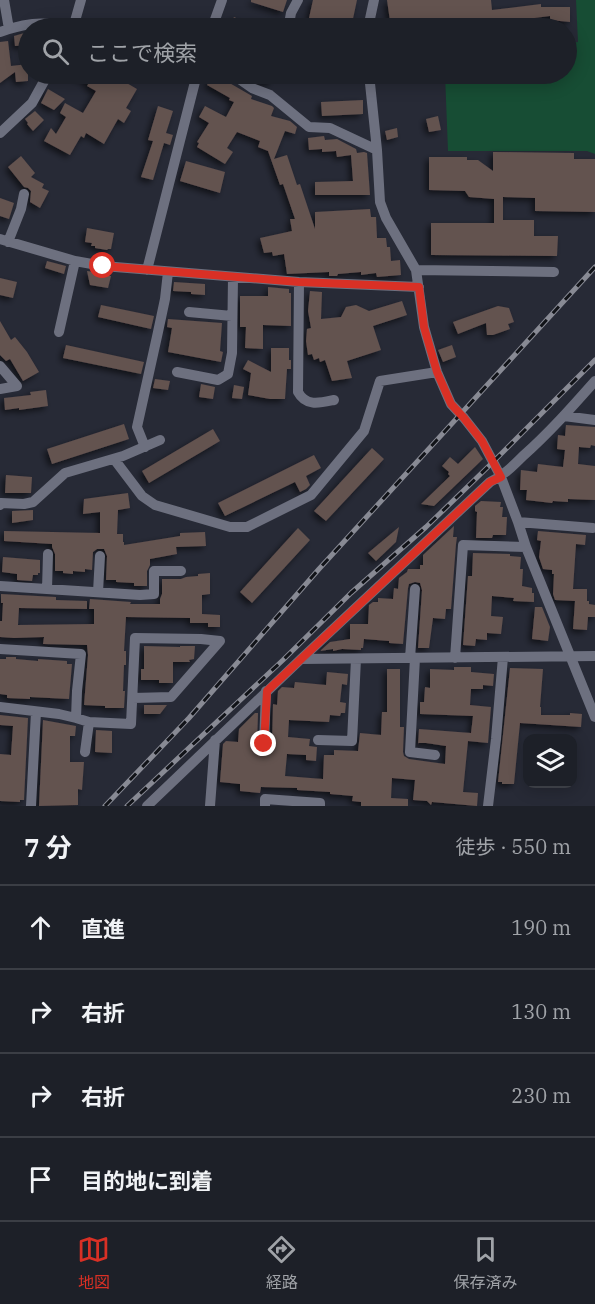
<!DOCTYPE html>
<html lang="ja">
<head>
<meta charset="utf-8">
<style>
  body { margin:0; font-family:"IBM Plex Serif","Noto Sans JP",serif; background:#252830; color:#f1f3f6 }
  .controls { position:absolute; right:18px; bottom:18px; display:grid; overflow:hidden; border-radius:12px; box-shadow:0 3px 15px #0003 }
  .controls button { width:54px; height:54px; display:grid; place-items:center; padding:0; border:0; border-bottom:2px solid #3b3e45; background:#1d2028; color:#f1f3f6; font:30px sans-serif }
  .stop { position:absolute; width:18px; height:18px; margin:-14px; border:4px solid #d93025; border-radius:50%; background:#fff }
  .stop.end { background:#d93025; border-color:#fff; box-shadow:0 2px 6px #0008 }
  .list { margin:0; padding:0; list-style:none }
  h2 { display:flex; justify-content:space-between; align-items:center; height:78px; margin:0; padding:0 24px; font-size:26px }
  h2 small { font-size:20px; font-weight:400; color:#a0a3a8 }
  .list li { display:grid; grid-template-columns:39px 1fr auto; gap:18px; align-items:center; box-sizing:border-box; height:84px; padding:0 24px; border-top:2px solid #3b3e45 }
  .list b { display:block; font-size:22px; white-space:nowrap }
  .list em { font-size:20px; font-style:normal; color:#a0a3a8 }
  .icon { flex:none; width:33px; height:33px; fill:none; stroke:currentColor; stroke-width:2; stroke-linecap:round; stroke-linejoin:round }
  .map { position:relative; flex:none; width:595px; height:806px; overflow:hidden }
  .search { position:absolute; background:#1d2028; box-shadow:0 3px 15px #0003; left:18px; right:18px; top:18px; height:66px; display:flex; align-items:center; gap:15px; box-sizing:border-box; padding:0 21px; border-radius:33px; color:#a0a3a8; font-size:22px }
  .sheet { height:414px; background:#1d2028 }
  nav { display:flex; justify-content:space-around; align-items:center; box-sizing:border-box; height:84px; border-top:2px solid #3b3e45; background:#1d2028; font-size:16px; color:#a0a3a8 }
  nav a { display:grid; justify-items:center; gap:3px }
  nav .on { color:#d93025 }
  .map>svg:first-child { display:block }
  .green { fill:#174d34 }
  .building { fill:#63524f; filter:url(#shadow) }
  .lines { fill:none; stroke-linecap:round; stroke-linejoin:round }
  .minor { stroke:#6d707f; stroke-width:10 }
  .rail-casing { stroke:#888a94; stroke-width:5 }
  .rail { stroke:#111318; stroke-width:3; stroke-dasharray:9; stroke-linecap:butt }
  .route { stroke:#d93025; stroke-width:8 }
</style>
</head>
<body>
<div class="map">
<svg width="595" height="806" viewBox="0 0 595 806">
  <defs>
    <filter id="shadow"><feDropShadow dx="-3" dy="3" stdDeviation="3" flood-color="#0009"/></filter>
  </defs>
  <rect width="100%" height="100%" fill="#272a36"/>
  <path class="green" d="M576,0h19v154l-8,-3h-139l-3,-77h121l1,-30 11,-2z"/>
  <path class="building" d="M251,0h36l-4,12 -32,-10z
    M313,0h44l-6,28h-24l-15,-3v-6l-3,-1z
    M387,0h104l1,10 49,-6v3h29v15l-20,-2v-4l-64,8 -19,3v1h-76z
    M234,17l25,11h-30z
    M28,32v13l-13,1 -1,-10z
    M8,41l3,25 17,-2v17l-12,1 -1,-10 -15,11v-41z
    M73,74h48l-3,4 19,11 -11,19 5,3 -7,12 -6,-4 -14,25 -18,-11 -2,5 -3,-2 -11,19 -26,-14 7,-13 5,6 10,-17 -6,-4 5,-10 18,10 13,-22 -9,-5 2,-3z
    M214,74l38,22 -1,3 21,7 2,2 -3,8 19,5 7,6 -2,7 -10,-3 -11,28 13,-4 10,30 3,-1 15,45v-17l55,-3 1,8h5l1,21h9l1,9h3l1,14 9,-1 1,15 -24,2 -1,-4 -15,2v-3l-23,2 -1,2h-8v-4l-42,2 -3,-20 -11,2 -1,-4 -8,1 -4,-15 32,-7 -2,-12h5l-12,-35 -3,1 -12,-34 -10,-4 2,-6 -23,-9 -10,16 6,4 -8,12 -28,-17 2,-4 -2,-1 12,-19 -10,-6 6,-11 21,11 8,-15 -5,-2 1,-2 -23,-13z
    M245,74h28l-3,9 -9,-2 -1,2z
    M48,89l17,10 -11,11 -13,-7z
    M363,100v14l-41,2 -1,-14z
    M158,106l15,5 -7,22 7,2 -3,10 -6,-2 -11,37 -12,-3 12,-36 -5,-1z
    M35,111l9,9 -11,11 -6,-7 1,-1 -3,-4z
    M438,116l3,14 -12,2 -3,-13z
    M397,128l1,9 -11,3 -2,-9z
    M324,136l1,4 12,-1 19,10 1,4 7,-1 3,1 3,42h-55v-13l38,-1 -2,-26 -14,2 -1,-6 -14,1v-3l-13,1 -1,-12z
    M493,152l81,1v6h21v53l-60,-1v-13l-32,-1v23h31v16h24l-1,20 -126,-1v-32h63v-24l-25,-2 -4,-6 -36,-1v-33h38v3h11l15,11z
    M21,156l14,17 -4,4 13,7 -2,4 7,3 -9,17 -10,-6 1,-11 -3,-3 -4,-1 -16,-20z
    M186,161l39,11 -5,21 -40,-12z
    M0,198l14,5 -5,16 -9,-3z
    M87,228l27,5 -3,16h-3l-1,1 -12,-2v-2h-4l1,-3 -7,-1z
    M47,261l19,5 -2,8 -19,-6z
    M87,271l22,3v2h2l-3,12 -18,-3z
    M0,278l17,4 -4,16 -13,-3z
    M174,282l31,2v11l-14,-1v-2l-18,-1z
    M268,287l21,2v4h2v33l-28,-1v24l-18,-1 1,-21h-6v-31h28z
    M310,291l12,1 -1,27 20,-2 5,-10 10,-2 13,6 33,-10 5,14 -34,11 8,24 -34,11 5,17 -20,3 -7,-21 -5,2 -1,-4 -5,2 -2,-6 -4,1 -2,-14 1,-12 4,-1 -3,-17z
    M101,305l53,11 -3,13 -53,-12z
    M498,306l11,2 5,14 -6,2 2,5 -17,6h-6l-1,-12 -28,11 -5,-12z
    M168,319l54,4 -2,28 3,1 -2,10 -53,-10 4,-24 -5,-1z
    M0,321l11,19 4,-3 12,15 12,20 -16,9 -13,-22 -4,2 -6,-6z
    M66,345l78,17 -3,12 -78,-16z
    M452,345l4,12 -13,5 -5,-12z
    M271,348h18v12h2v9h-4l-2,30h-15l-22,-4 3,-22 -8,-4 5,-9 23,12z
    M155,379l15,2 -2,9 -15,-2z
    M201,384l14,3 -2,12 -14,-2z
    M234,385l10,2 -2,12 -10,-1z
    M46,390l2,16 -29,4v-2l-14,2 -1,-12 27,-3 -1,-3z
    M124,424l5,15 -77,25 -5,-15z
    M566,425l29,2v19l-4,-1 -1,3 -11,-1 -1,17 17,2v34l-27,-1v3l-15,-1 -1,2 -26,-3 1,-10h-7l1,-20 16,2 1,-8 25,3 2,-17 -8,-1 1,-14 7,1z
    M213,429l7,12 -71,42 -7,-12z
    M475,447l8,12 -49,47 -13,-2 29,-28 -2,-2 1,-2 -7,-6 8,-9 8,7z
    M372,448l12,11 -58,62 -12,-10z
    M314,455l7,13 -15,8 4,9 -4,4 -6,3 -5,-10 -70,34 -7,-13z
    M6,475l26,2 -1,16h-26z
    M128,493l2,15 -12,2 -1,24h6v8h1v3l56,-9v-3l25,-1 1,14 -30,1 1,7 -27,5v6l-3,6v15h-13v-3l-18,-1v-2h-10l1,-24 -3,-7h-7l-4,3 -1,18 -7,-1v3l-12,-1v3l-10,-1v-2h-8v-17l-3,-7v-3l-48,-3v-10l96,2v-21l-17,2 1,-15z
    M481,501l20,1 -1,5h3l-1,10h5l-1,18h-13l-1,3h-16l1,-26 -2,-1v-5z
    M33,510v10l-21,3v-12z
    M454,526l-1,11h4l-1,7 -5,65h-5l-1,10 -12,-1 -4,30h-11l4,-58 -2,-7 -5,-1 -6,2 -1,4 -5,56 -14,-1v-2l-25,-2 -1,9h-2v2l-19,-1 -9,2v-2l-13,2 10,-9 20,-3v-15h18l1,-19 4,-3h5v-4l15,1 1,-11 4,1 1,-11 8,-6 1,-3h12v-4h3v-10z
    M399,527l-3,15 -20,19 -8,-8z
    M298,528l12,12 -58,63 -12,-11z
    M538,531l48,4 -1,10 -9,-1 -3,45h14v12h2v3l6,1v12h-7l-1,13 -14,-1 2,-28 -20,-1 -2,-6 1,-20h-2v-4l-9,-1 -4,-12 2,-16 -4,-1z
    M473,553l37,1v2l11,1 -1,12h3l-1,17 10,2v5h2v9l-21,-1 1,-3 -22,-2 -1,20 12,1 -2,17 -14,-1v7l-11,-1 -1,7 -12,-1 5,-69h4z
    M3,557l37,3v13h-2v2h-5l-1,6 -15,-1v-6l-15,-2z
    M210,573v21l-8,1v19l18,1v12h-12v-4h-18v-5l-64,-1 -2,34h2v14h-2l-1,26h2l-1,17h-19v-2l-21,-1 4,-50 -1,-10 -44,-1 1,-7 -30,1 -14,-1v-16h2l1,-18h-2v-9l55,3v3l31,1v8l-68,-1 -1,17 76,-1v-15h-5l1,-10 41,3 -1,2h30v-5l2,-5v-15h19l5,-2 12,-1v-2z
    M535,607h7l8,20 -2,14 -16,-2z
    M144,646l36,1v-1h15l-1,13 -5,1 1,2h-17v21h-14v-3h-18v-11h3z
    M6,657h10v2l22,2v-2l29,2v3h5l-3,35 -39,-2v2l-23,-1v-3l-7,-1v-35h6z
    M454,667h17v5l23,2 -1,12 -10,-1v4h-12l-1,16 21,2 -3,36 -20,-2 -5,51 15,1 -1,13 -45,-4 -1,3 -4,-4 -14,-1 2,-20 -23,-2 -1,20 17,1v7h-47v-4l-9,-1 1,-5 -23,-2v-2l-33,-2v-2l-36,-1 -1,6 -20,-2v-7l-20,-2 3,-38 3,-3 12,1 1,-13 16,-16h3l-1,34 4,4 7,-1 4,-6 1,-40 4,1 1,-14 4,-4 12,1 1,-6 31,3 1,-13 21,2 -1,11 -5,-1 -2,18 6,1 -1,10h-4l-1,3 -10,-1 -1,7 -40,-2 -1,17 22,2 -1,7 8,1 -1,14 -10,-1v-5l-19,-1 -2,22 38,3 1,-24h10v-5l24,1 2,-18 21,2 1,-23h5v-43h13v58h4l-1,25 1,4 5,3 36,5 1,-18 -20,-3h-8v2l1,-16 52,4 2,-17 -53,-2v-12h4l1,-15 5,1v-19l24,1z
    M510,668l33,1 -3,38h1v8h29v-2l12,1 -1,13 -61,-4 -6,61h-12v-2h-4z
    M144,705h23l-7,9h-16z
    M0,715l28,3 -4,82h-4v2l-20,-1v-47l11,1 2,-29 -13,-1z
    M43,720l33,6 -1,10h-5v26h14l-2,28 -4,-1v16l-39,1z
    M96,730l16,1v22l-17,-1z"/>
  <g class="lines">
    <path class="minor" d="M4,0l5,29
      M289,24l16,4
      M73,28l8,-28
      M212,28l10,-28
      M283,28l6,-4 2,-11 7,-13
      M368,28l6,-28
      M0,32c17,-6 45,-13 62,-4
      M232,74l20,14 18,7 39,32 21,1 47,22
      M369,74l8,76 3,52 6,16 30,52 8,57 13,45 14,32 13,14 18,23 19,36 17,45 8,25 69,170
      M0,133l32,-30 16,-29
      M0,239l75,22 28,5 196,16 120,5
      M8,242l13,-33 3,-15
      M147,270l50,-196
      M416,270l138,2
      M299,282l-1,110c8,15 22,11 36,8
      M189,312l43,4
      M59,332l16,-71
      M0,366l17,20 -17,3
      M177,372l41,8 10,-6 4,-21 1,-76
      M564,416l31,4
      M145,447l-8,-20 21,-95 7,-33 3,-27
      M114,459l28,37 13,9 75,22h17l64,-32 53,-64 16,-50 57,-9
      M0,505l1,-2 23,1 9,-2 32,-29 58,-17 37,-16
      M518,522l75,6
      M0,586l140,9 14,-1v-23h27
      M47,589l1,-35
      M98,592l2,-36
      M0,649l81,5 -4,37 -1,27 13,4 42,2 4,-86 66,1 19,2
      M410,658l5,-69
      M415,658l-5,94 25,3
      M455,658l8,-113 63,2
      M301,659l294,-3
      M133,698l38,-1 49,-56
      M0,707l59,7 17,4
      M318,740l34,1 4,-82
      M264,744l2,-53
      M85,752l4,-30
      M31,806l5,-94
      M147,806l154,-147 189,-177c13,-6 23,-16 33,-26 26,-23 49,-49 72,-75
      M210,806l5,-66
      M265,806v-7l55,4v3
      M488,806l8,-67 7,-82"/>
    <g class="rail-casing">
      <path id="rail" d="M105,806l84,-88 130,-149 276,-302
        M127,806l156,-146 68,-67 75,-66 67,-65 102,-102"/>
    </g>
    <use href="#rail" class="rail"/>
  </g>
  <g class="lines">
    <path class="route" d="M103,266l196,16 120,5 5,40 13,45 14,32 13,14 18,23 19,36 -11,5 -223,209 -3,53"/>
  </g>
</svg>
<div class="controls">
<button><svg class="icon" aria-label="layers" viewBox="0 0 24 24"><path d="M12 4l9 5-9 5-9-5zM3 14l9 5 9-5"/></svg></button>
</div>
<div class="stop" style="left:103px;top:266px"></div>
<div class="stop end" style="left:264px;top:744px"></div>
<div class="search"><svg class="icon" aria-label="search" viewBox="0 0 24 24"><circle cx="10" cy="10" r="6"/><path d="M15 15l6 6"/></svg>ここで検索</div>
</div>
<section class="sheet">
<h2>7 分<small>徒歩 · 550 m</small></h2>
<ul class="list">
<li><svg class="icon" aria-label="ahead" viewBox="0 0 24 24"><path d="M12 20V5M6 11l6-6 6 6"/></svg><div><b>直進</b></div><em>190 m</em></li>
<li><svg class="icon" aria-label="right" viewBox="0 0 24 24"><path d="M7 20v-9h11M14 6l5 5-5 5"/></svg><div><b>右折</b></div><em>130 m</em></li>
<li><svg class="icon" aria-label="right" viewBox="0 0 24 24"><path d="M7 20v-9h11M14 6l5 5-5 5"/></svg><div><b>右折</b></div><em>230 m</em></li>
<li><svg class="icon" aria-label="arrive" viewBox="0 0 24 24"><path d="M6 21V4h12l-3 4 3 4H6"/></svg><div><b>目的地に到着</b></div></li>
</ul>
</section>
<nav>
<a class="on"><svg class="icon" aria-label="map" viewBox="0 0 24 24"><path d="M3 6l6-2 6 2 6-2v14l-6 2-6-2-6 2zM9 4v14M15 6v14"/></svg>地図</a>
<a><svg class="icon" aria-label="directions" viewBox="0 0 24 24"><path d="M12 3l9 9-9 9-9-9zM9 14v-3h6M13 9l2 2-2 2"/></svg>経路</a>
<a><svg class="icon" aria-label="saved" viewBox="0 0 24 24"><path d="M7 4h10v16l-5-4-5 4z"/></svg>保存済み</a>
</nav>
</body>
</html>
